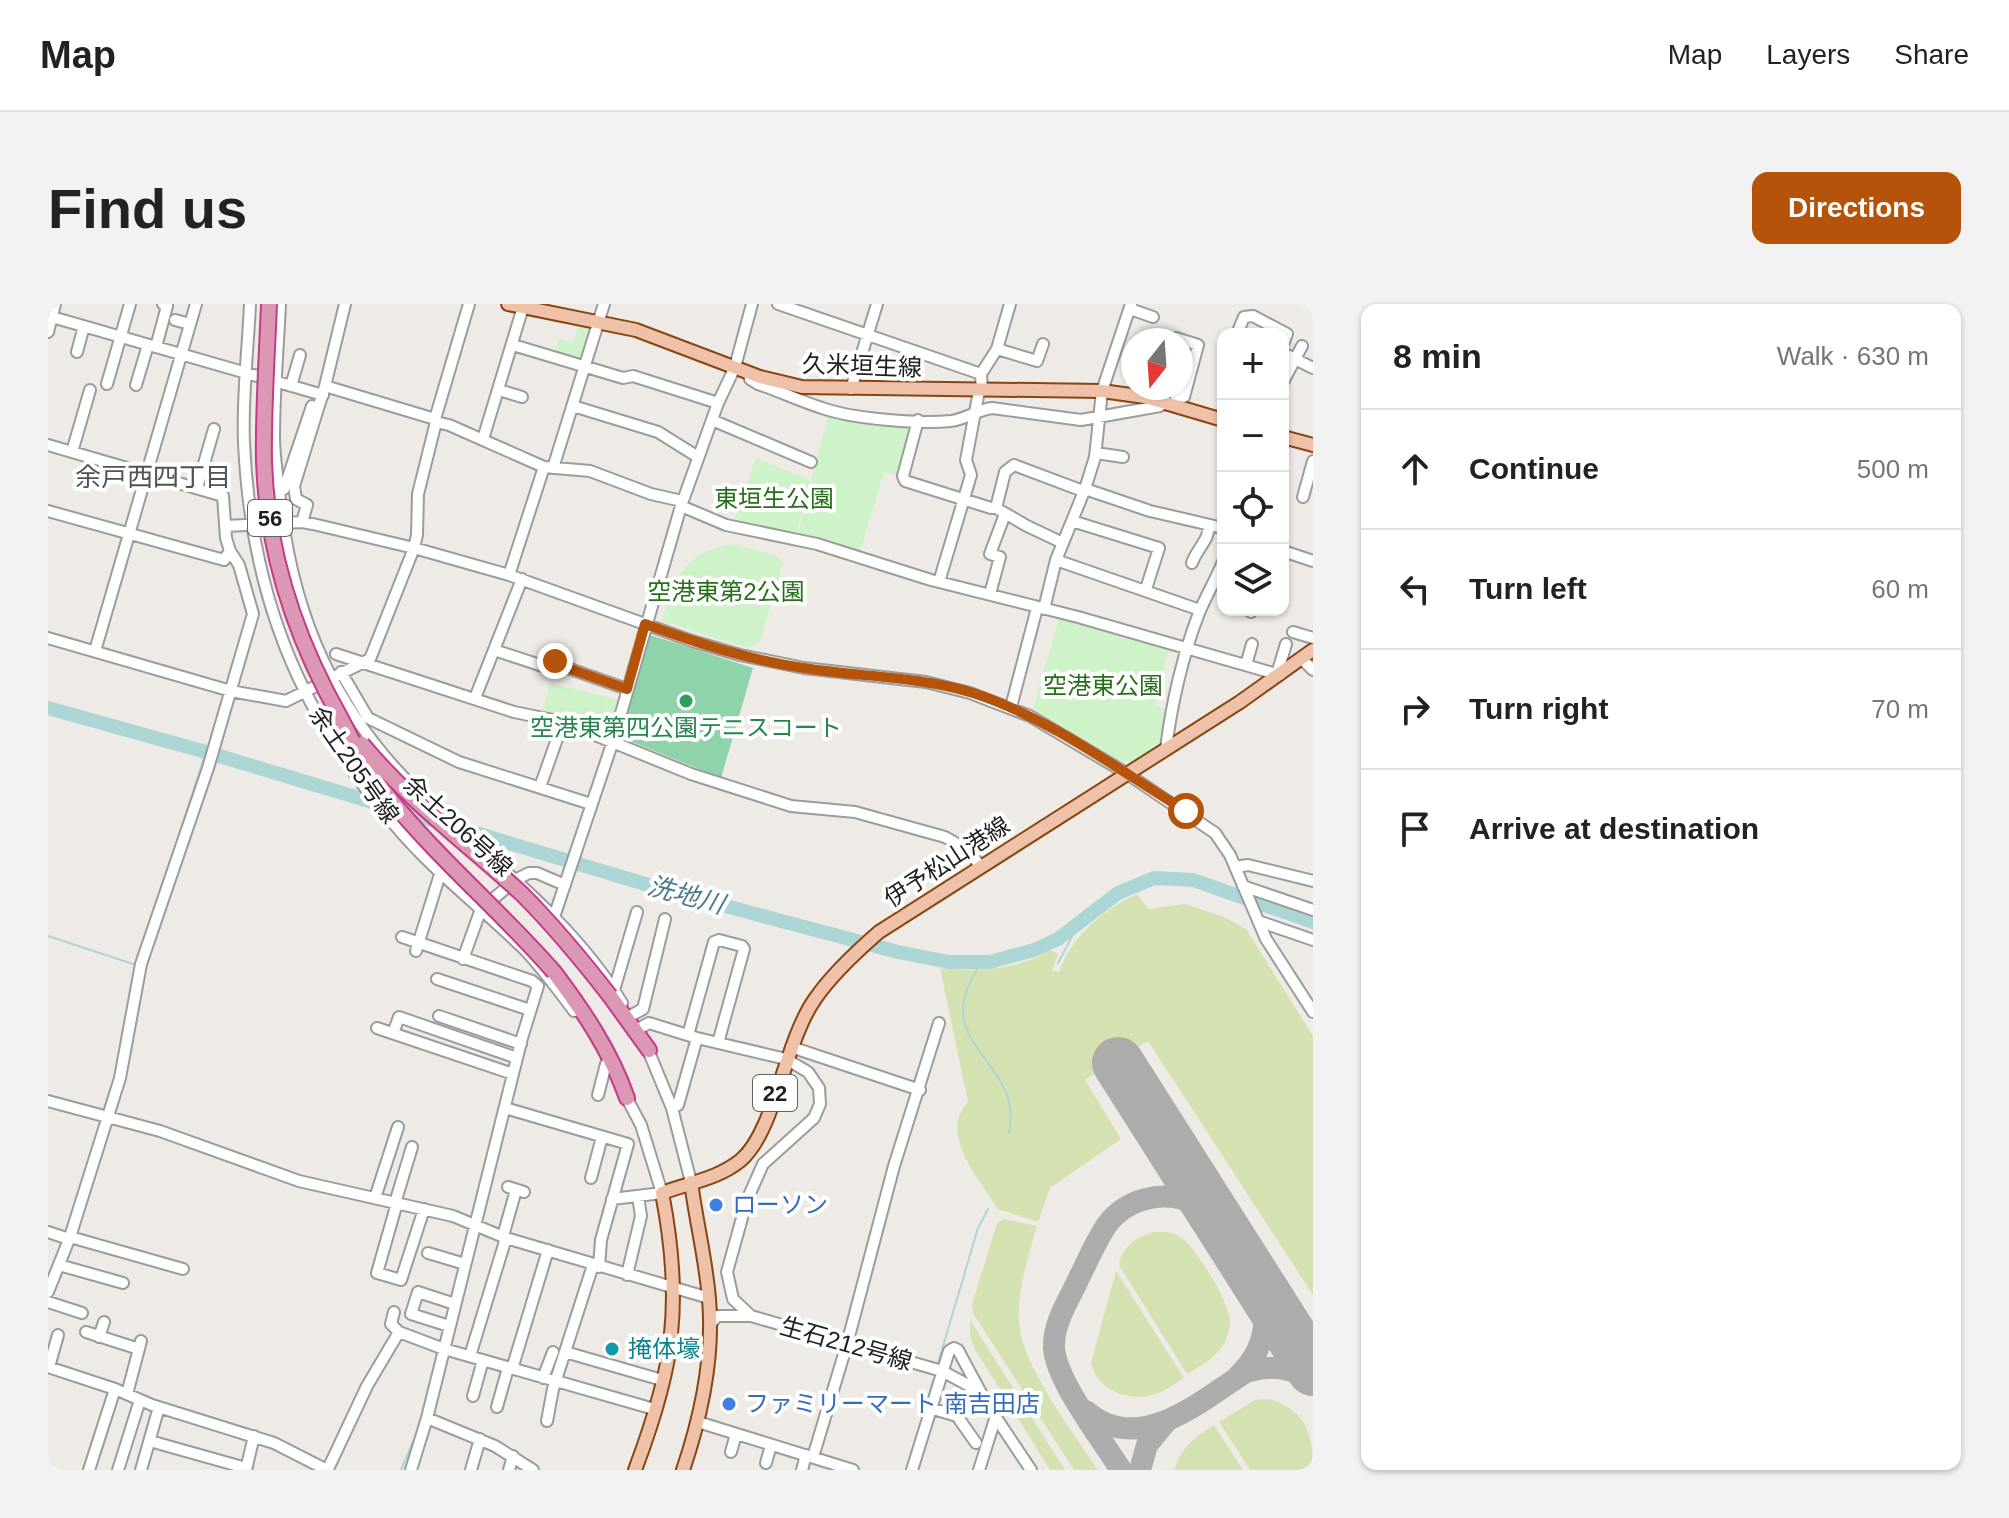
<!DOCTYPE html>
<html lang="en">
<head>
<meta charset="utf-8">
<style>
  body { margin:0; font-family:Arial,"Noto Sans JP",sans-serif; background:#f2f2f2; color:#222 }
  .controls { position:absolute; right:24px; top:24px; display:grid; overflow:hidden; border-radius:16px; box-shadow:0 2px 6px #0004 }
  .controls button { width:72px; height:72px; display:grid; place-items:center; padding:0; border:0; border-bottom:2px solid #e0e0e0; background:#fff; color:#222; font:40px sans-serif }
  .compass { position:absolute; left:1073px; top:24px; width:72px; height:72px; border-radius:50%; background:#fff; box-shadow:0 2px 6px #0004; rotate:197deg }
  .stop { position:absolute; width:24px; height:24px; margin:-18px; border:6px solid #b45309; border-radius:50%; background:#fff }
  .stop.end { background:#b45309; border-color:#fff; box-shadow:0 2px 8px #0008 }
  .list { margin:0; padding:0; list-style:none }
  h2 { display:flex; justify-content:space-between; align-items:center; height:104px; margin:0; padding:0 32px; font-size:34px }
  h2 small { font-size:26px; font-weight:400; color:#767676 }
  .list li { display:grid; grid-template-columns:52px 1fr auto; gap:24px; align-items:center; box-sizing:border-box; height:120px; padding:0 32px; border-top:2px solid #e0e0e0 }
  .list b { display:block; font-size:30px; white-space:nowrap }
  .list em { font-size:26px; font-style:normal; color:#767676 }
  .icon { flex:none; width:44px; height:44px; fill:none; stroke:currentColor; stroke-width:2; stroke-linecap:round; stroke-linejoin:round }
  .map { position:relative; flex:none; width:1265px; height:1166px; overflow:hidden; border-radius:16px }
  header { display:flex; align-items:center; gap:48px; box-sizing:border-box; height:112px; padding:0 40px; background:#fff; border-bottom:2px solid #e0e0e0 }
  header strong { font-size:38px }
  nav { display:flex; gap:44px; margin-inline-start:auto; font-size:28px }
  .intro { display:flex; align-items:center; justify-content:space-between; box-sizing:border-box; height:192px; padding:0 48px }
  h1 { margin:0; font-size:56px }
  .button { padding:20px 36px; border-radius:16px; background:#b45309; color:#fff; font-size:28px; font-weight:700 }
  main { display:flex; gap:48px; padding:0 48px }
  aside { flex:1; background:#fff; border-radius:16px; box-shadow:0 2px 6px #0004 }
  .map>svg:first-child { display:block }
  .grass { fill:#d4e2b2 }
  .park { fill:#cff3c8 }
  .pitch { fill:#8ed3a9 }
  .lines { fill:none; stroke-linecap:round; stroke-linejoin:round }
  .stream { stroke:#acd6d6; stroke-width:2 }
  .river { stroke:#acd6d6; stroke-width:14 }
  .taxiway { stroke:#aeacaa; stroke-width:22 }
  .runway { stroke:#aeacaa; stroke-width:52 }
  .minor-casing { stroke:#9c9c9c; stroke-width:14 }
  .major-casing { stroke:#864613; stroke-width:16 }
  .highway-casing { stroke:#c53a89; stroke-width:18 }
  .minor { stroke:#fff; stroke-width:10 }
  .major { stroke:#f0c1a9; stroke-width:12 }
  .highway { stroke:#dc97b4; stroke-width:14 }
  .highway-bridge-casing { stroke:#c53a89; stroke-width:18; stroke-linecap:butt }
  .highway-bridge { stroke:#dc97b4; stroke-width:14 }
  .route { stroke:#b45309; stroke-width:10 }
  .leisure-dot { fill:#2e9e5b; stroke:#fff; stroke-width:3 }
  .shop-dot { fill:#3f7fe0; stroke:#fff; stroke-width:3 }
  .culture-dot { fill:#0f9aa8; stroke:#fff; stroke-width:3 }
  .labels { text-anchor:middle; stroke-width:8; stroke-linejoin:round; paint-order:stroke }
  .shield { fill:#fff; stroke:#626262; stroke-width:2 }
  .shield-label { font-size:22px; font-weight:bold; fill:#1f1f1f }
  .street-label { font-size:24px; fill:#1f1f1f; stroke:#fff }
  .park-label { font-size:24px; fill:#267019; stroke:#fff }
  .leisure-label { font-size:24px; fill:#27864d; stroke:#fff }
  .shop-label { font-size:24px; fill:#366cbe; stroke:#fff; text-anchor:start }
  .culture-label { font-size:24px; fill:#0d838f; stroke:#fff; text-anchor:start }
  .neighbourhood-label { font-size:26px; fill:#525252; stroke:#fff }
  .water-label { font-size:26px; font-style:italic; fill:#4c7b8c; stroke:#fff }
</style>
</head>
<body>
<header>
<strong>Map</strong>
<nav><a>Map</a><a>Layers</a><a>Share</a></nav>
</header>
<div class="intro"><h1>Find us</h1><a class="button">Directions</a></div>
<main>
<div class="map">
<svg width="1265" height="1166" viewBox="0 0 1265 1166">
  <rect width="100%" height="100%" fill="#eeeae6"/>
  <path class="grass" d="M1089,590l12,15 36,-5 39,13 22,12 67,107v259l-165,-254 -63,39 36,59 -71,49 -12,34 -40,-13c-18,-29 -60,-75 -30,-107l-28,-134c37,4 79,2 110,-18l8,4 -6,17 7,1c12,-35 45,-63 78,-78z
    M956,915l33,7c-9,31 -20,64 -18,97 3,43 55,110 79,147h-24l-101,-157 -1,-8 25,-82z
    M1106,928c11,-1 20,0 29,7 15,12 50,68 47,86 -3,26 -22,37 -43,49l-68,-109c3,-19 18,-28 35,-33z
    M1068,967l68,107c-9,6 -19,13 -29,16 -26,8 -58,-3 -64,-31z
    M922,1016l95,150h-15l-74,-119 -6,-14z
    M1222,1095c37,12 43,36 43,71h-63l-31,-48 36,-22z
    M1166,1121l29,45h-69c7,-23 21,-33 40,-45z"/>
  <path class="park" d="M532,17l16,5 -11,38 -32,-9 6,-16 14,3z
    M780,112l87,7 -13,54 -18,-5 -24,80 -39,-12 -24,-3z
    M708,154l54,22 -14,56 -63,-13z
    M686,240l41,11 8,8 -23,78 -12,7 -86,-27c13,-44 22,-70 72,-77z
    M1012,311l110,30 -15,60 15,6 -6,35c-23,12 -27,21 -53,12l-78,-50z
    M502,379l69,17 -6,26 -7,7 -22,-10 -42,-11z"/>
  <path class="pitch" d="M599,330l106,34 -32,110 -96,-39 -4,-6z"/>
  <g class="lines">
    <path class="stream" d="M109,599l49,-151
      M0,632l88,29 1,-3
      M934,658c-60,84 43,95 27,171
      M1010,659l20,-38
      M890,1059l40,-135 10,-19
      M862,1157l23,-80
      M353,1166l20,-47"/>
    <path class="river" d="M0,404l158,44 459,138 233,62 51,10h41l44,-12 24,-11 60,-46 36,-15 39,2 120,42"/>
    <path class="taxiway" d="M1190,1072c26,-24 29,-50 26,-83
      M1038,1107c53,46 114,-10 160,-39 25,-8 46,-5 67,9
      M1073,1166c-18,-29 -65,-89 -67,-122 -1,-25 14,-46 24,-68 9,-18 17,-37 28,-54 19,-27 57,-37 87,-23 11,5 20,14 29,22
      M1092,1166l7,-25 19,-23"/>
    <path class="runway" d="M1070,759l195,307"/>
    <g class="minor-casing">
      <path id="minor" d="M202,0c-2,46 -8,93 -6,139 7,150 53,267 150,381 38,46 88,84 131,126 18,19 34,41 49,61
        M232,0c-2,44 -6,88 -6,133 0,18 3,36 5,54 13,128 56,224 151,313 68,63 143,118 192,199
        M730,0l203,70
        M1082,5l23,8
        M4,13l271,78
        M127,16l15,4
        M0,28l7,-28
        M1189,30l7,-17 9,-1 34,18 -4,10
        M465,41l110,33 10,-2 85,27
        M108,43l11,-41 -4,-2
        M949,45l40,12 6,-17
        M29,48l7,-26
        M1235,49l30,15
        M701,69l1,6 8,5c21,7 42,17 64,24 31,11 96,16 129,13 15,-2 26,-11 41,-13l89,12 79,-14 4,-3
        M1235,78l19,-36
        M59,80l23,-80
        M88,81l12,-40
        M243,82l9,-31
        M277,82l110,33
        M803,85l26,-85
        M451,86l23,7
        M934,87l-1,-17 16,-25 13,-45
        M1126,101l3,-10 7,2 14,-52 -22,-7
        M525,102l85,26 40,25
        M664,116l99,42
        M870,116l-15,56 2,5 86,27h5
        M388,118l13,3 95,42 46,4 61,23 31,7
        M435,135l40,-132
        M0,141l175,51 3,42 4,13 9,14 14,49 -45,154 -67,196 -21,114 -50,159 -22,55
        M24,148l18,-62
        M1048,149l27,4
        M505,164l51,-164
        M149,184l17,-59
        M236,185l28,-83
        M1037,185l65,22 73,17
        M1255,193l10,-36
        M633,202l45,19 91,19 114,36 147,37 202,58
        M0,207l176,49 6,-9
        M1024,217l87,27 -13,41
        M254,218l5,-17 -11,-6 -2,-13 31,-100 20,-82
        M177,222l77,-4 11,2 101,24 95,27 183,66 48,14 64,13 122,14 44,11 60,23 96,57 89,60 15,22 36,84 47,73
        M1015,239l-36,-17 -31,-18 9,-36 9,-7 69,26
        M1235,247l30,10
        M1008,256l144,50
        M1144,259c5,-15 17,-22 17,-38
        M461,271l35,-108
        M891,278l32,-107 -5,-15 13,-69
        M942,290l10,-37 -10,-3 15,-40
        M996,305l12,-49 29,-71 10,-32 7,-66 29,-87
        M1203,308l1,-2
        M1245,328l20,6
        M0,334l183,53 55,10 84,-42 44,-111 3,-13 1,-41 18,-72 -1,-3 34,-115
        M446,346l58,19 3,-8 18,9 54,19
        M47,347l101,-347
        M288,350l178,58 49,10 128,52 100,32 64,6 90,25 23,13 12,16
        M1254,355l11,11
        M1198,361l6,-21
        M293,368l27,46 91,44 132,42
        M1229,370l9,-30
        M427,394l47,-119
        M963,403l26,-99
        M1118,445c5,-43 17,-95 33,-136 7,-17 17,-34 24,-51
        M492,483l23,-65
        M1187,563l13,-2 65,16
        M1195,582l70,24
        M506,613l59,-176 68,-235 37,-103 17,-36 17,-63
        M1210,617l55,19
        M354,633l130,44 6,5 -16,52 -95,380 -16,52
        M368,647l25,-80
        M415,655l18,-50 36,-30 12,-6h8l28,12
        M389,675l93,31
        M566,686l23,-78
        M391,712l82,28
        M582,712l13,-7 22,-90
        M329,724l136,46
        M590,725l11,-6 48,15 89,21 22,13 11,16 1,16 -6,14 -51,46 -16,36 -20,72 6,27 18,17
        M345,729l6,-16 118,41
        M640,731l26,-93 5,-2 23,6 2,3 -26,94
        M598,741l26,63 19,74
        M743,743l129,43
        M550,791l8,-31
        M0,797l112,30 139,50 154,35 53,22 203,60
        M457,804l123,36 -27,96 -2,27
        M624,804l6,-3 19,-67
        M543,874l11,-41
        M460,883l16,5
        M327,894l23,-71
        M564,895l50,-6 -21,-68 -17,-32
        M347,899l17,-56
        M349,899l-20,70 24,7 23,-71
        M0,928l21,7
        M455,932l13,-46
        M22,933l113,32
        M380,949l37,11
        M11,961l64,18
        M579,971l14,-59 -3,-20
        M0,998l34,11
        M346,1008l-3,12 8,8
        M662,1021l7,-9h34l191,55 26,14 19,19
        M401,1022l-38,-12 7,-22 37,12
        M38,1028l53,17
        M51,1033l5,-15
        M517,1048l97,28
        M422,1052l36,-118
        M0,1063l67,22 37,16 122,38 53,27
        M1,1063l9,-32
        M464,1065l36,-119
        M495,1074l10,-26
        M79,1090l14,-53
        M425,1092l10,-36
        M449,1103l11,-39
        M882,1104l27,8 19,27
        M379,1114l68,28 38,24
        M499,1117l6,-32 40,-124
        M650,1118l155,48
        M102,1137l96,27
        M683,1148l5,-18
        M765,1153l34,-113 47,-178 45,-143
        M718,1159l5,-18
        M280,1165l39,-83 32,-54 45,17 210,60
        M41,1166l26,-81
        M70,1166l22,-70
        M93,1166l18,-63
        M198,1166l8,-34
        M423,1166l9,-31
        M461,1166l4,-14
        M754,1166l4,-15
        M864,1166l37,-119 5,-3 4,2 29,54 44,66
        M931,1166l17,-54"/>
    </g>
    <g class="major-casing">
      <path id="major" d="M460,0l128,26 124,47 42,10 300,4 43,6 78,23
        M1235,133l30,8
        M587,1166c15,-40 33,-94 36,-136 5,-47 0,-95 -9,-141 26,-10 56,-14 79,-33 34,-29 44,-119 74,-161 17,-25 41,-47 64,-67l361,-230 73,-52
        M635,1166c18,-53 31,-114 26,-171 -3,-39 -13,-78 -18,-117"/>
    </g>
    <g class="highway-casing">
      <path id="highway" d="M506,668c30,40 56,78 73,126
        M562,692l39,54"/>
    </g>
    <use href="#minor" class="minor"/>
    <use href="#major" class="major"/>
    <use href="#highway" class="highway"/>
    <g class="highway-bridge-casing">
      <path id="highway-bridge" d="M221,0c-2,53 -6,106 -5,158 3,90 32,177 76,255 14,27 27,54 47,78 51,64 114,116 167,177
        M314,440c47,57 106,100 160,150 32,32 60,66 88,102"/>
    </g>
    <use href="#highway-bridge" class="highway-bridge"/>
  </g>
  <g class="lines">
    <path class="route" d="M507,357l18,9 54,19 18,-65c52,19 104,36 159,44 56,9 114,8 169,25 77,25 144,76 213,118"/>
  </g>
  <circle class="leisure-dot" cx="638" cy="397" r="8"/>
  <g class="shop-dot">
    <circle cx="668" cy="901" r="8"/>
    <circle cx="681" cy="1100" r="8"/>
  </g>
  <circle class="culture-dot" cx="564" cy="1045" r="8"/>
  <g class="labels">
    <g class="shield">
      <rect x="200" y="196" width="44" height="36" rx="6"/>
      <rect x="705" y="771" width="44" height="36" rx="6"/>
    </g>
    <g class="shield-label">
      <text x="222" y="222">56</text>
      <text x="727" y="797">22</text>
    </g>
    <g class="street-label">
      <text transform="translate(814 62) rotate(2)" y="8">久米垣生線</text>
      <text transform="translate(306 461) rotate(55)" y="8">余土205号線</text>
      <text transform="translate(410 522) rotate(42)" y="8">余土206号線</text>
      <text transform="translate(899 558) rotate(-33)" y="8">伊予松山港線</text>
      <text transform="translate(798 1040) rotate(16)" y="8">生石212号線</text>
    </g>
    <g class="park-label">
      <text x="726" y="203">東垣生公園</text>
      <text x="678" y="296">空港東第2公園</text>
      <text x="1055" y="390">空港東公園</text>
    </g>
    <g class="leisure-label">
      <text x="638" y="432">空港東第四公園テニスコート</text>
    </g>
    <g class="shop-label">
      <text x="684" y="909">ローソン</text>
      <text x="697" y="1108">ファミリーマート 南吉田店</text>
    </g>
    <g class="culture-label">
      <text x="580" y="1053">掩体壕</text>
    </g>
    <g class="neighbourhood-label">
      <text x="105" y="182">余戸西四丁目</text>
    </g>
    <g class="water-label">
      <text transform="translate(638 591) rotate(15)" y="9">洗地川</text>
    </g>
  </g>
</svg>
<div class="controls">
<button>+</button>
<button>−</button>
<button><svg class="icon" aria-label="locate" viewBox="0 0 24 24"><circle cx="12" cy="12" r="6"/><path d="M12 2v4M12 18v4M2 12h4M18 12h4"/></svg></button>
<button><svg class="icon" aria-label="layers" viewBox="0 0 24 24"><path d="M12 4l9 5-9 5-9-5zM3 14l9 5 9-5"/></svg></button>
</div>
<svg class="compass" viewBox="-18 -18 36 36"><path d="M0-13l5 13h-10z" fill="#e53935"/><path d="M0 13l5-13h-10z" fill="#767676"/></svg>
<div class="stop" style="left:1138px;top:507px"></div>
<div class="stop end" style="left:507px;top:357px"></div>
</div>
<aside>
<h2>8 min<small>Walk · 630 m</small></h2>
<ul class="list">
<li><svg class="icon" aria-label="ahead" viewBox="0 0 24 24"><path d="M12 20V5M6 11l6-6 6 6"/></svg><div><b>Continue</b></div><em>500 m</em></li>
<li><svg class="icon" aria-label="left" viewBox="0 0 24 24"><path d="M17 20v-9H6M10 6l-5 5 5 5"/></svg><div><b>Turn left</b></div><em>60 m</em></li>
<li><svg class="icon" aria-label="right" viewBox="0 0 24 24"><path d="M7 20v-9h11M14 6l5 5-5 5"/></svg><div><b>Turn right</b></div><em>70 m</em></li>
<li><svg class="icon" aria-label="arrive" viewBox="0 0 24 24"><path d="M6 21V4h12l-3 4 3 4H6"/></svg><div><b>Arrive at destination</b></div></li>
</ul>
</aside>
</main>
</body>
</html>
